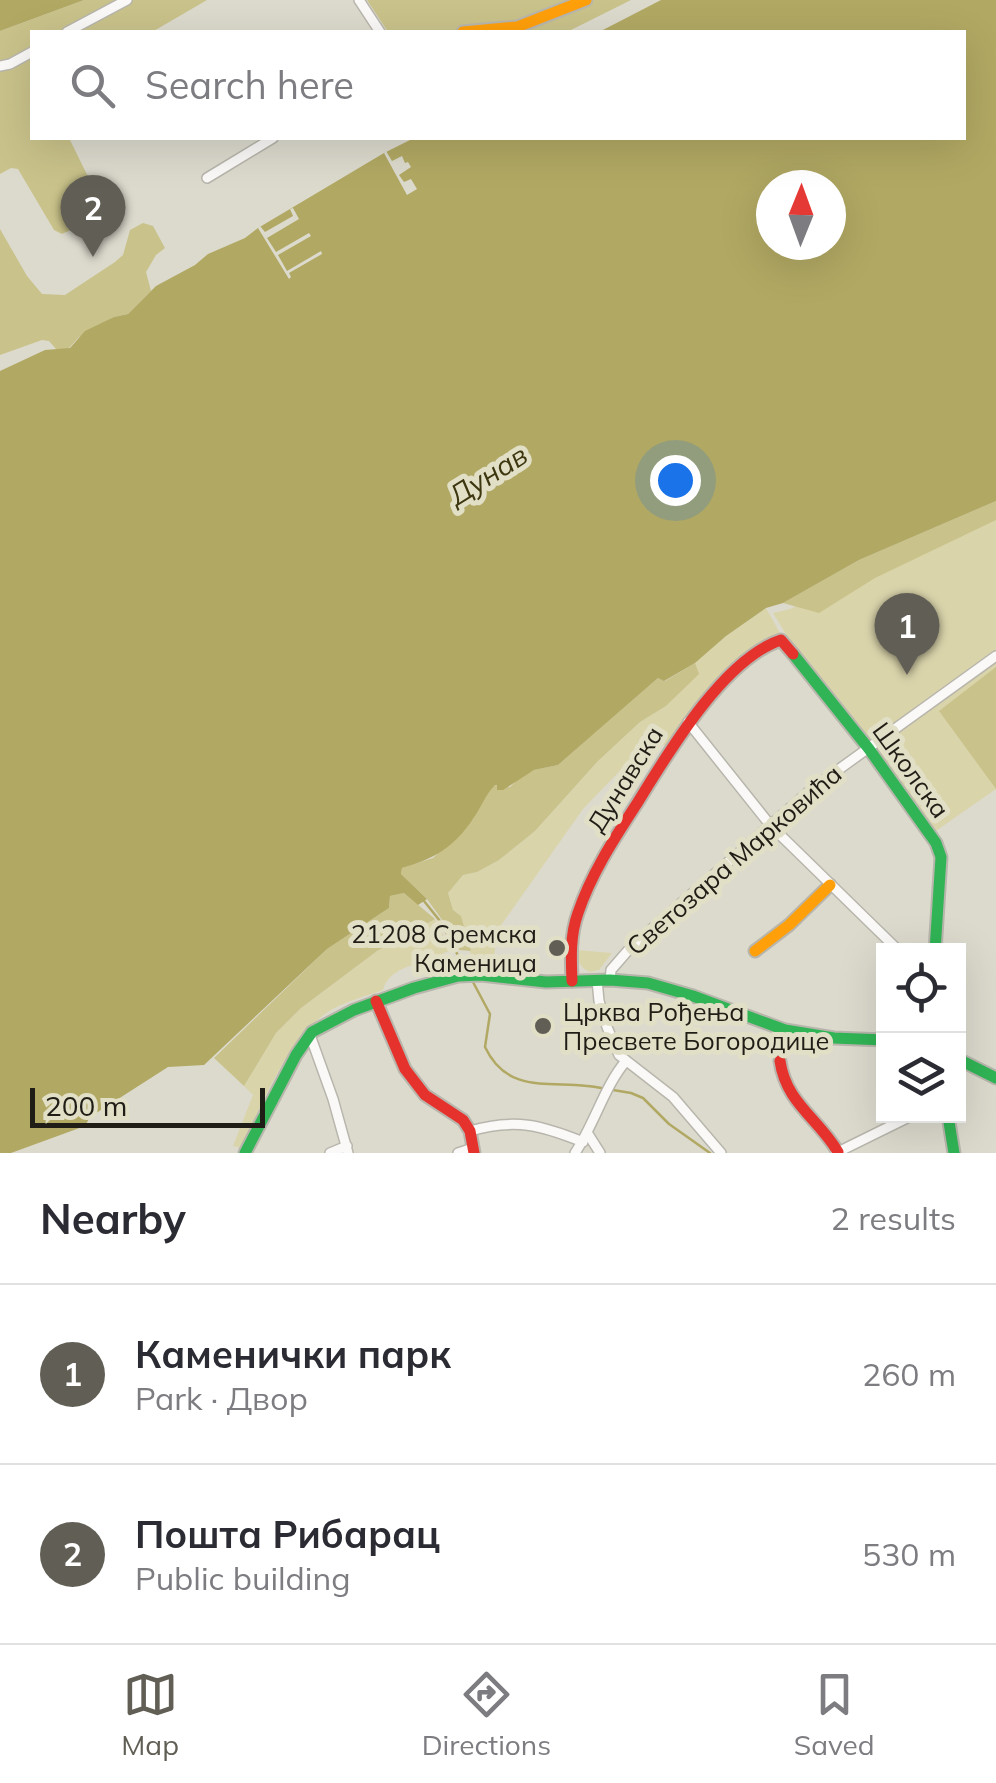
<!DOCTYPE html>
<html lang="en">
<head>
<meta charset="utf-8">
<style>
  body { margin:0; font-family:Mulish,sans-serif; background:#f2f2f3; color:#2b2b33 }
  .controls { position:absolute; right:30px; bottom:30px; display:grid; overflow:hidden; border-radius:0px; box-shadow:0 10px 40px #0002 }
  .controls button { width:90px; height:90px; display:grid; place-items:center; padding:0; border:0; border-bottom:2px solid #e1e1e2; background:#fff; color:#2b2b33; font:50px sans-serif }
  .compass { position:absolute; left:756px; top:170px; width:90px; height:90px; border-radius:50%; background:#fff; box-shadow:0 10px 40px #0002; rotate:1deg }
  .scale { position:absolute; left:30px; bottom:25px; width:235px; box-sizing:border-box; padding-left:10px; border:5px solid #1f1d15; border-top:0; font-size:28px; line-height:35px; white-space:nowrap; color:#1f1d15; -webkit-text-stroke:8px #e2dfc7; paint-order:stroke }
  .you { position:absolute; left:675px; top:480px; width:35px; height:35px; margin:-25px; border:8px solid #fff; border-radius:50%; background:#1a73e8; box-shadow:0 0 0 15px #1a73e833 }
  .badge { display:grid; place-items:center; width:65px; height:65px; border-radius:50%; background:#615f55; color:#fff; font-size:32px; font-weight:700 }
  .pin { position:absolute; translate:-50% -82px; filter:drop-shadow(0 2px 5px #0008) }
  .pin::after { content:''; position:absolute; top:52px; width:35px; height:30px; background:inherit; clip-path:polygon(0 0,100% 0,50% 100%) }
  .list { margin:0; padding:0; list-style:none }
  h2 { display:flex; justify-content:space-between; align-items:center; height:130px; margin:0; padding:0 40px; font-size:42px }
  h2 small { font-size:32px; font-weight:400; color:#7c7c81 }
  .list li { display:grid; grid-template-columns:65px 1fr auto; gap:30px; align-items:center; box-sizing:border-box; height:180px; padding:0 40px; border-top:2px solid #e1e1e2 }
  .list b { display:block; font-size:38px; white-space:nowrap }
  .list p { margin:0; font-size:32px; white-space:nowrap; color:#7c7c81 }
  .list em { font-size:32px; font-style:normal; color:#7c7c81 }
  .icon { flex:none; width:55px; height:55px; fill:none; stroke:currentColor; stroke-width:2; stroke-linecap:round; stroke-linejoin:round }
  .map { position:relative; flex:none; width:996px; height:1153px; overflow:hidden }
  .search { position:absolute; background:#fff; box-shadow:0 10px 40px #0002; left:30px; right:30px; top:30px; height:110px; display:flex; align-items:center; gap:25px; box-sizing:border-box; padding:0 35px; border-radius:0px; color:#7c7c81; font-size:38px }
  .sheet { height:490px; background:#fff }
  nav { display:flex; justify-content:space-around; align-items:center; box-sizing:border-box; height:140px; border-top:2px solid #e1e1e2; background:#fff; font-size:28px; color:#7c7c81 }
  nav a { display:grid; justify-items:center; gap:5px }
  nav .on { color:#615f55 }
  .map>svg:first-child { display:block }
  .green { fill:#dad4ab }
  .forest { fill:#c9c28a }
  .water { fill:#b1a863; fill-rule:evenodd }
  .pier { fill:#dcdacd }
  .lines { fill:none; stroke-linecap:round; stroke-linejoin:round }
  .stream { stroke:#b1a863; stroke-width:2.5 }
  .street-casing { stroke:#b8b6ac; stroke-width:12 }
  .fast-casing { stroke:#b8b6ac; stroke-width:15 }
  .slow-casing { stroke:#b8b6ac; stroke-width:15 }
  .jam-casing { stroke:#b8b6ac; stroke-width:15 }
  .street { stroke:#faf9f8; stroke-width:9 }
  .fast { stroke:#30b455; stroke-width:11 }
  .slow { stroke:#ff9f0a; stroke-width:11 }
  .jam { stroke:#e5322d; stroke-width:11 }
  .poi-dot { fill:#615f55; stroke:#e2dfc7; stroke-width:4 }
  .labels { text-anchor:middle; stroke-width:10; stroke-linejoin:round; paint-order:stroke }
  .street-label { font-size:25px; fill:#1f1d15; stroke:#e2dfc7 }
  .poi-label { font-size:25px; fill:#1f1d15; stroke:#e2dfc7; text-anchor:end }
  .water-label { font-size:28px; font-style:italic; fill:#3d3710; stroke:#e2dfc7 }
</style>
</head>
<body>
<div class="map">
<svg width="996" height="1153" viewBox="0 0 996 1153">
  <rect width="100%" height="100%" fill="#dcdacd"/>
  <path class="green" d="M996,510v279l-63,44 -62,-89 -84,-108 -14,-23 17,-4z
    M766,608l15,27 -18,9 -95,101 -24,1 -61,63 -86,122 -4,37h-24l-5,-8 8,-1 -11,-43 -8,-6 -5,-17 15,-18 14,-3 22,-12 36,-29 63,-70 42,-39 26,-16 32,-32 -3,-11 31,-27z
    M435,919l16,32 -8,2 4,7h8l4,9h-16l-6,-8c-21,2 -48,7 -54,29 -17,6 -36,11 -52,20 -44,27 -68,94 -90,138l-8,-2 20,-51 -9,-9 32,-53 25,-25 76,-57z
    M576,950l36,3 -13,17 -9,2c-10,-4 -13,-12 -14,-22z"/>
  <path class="forest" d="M84,0h123l-55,32h-120v106h37l33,67 -3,12 -37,17 -8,-4 -36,-61 -7,-1 -11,6v-143z
    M367,0h264l-64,32h-179z
    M143,223l10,3 12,22 -9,7 -10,17 5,19 -23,23 -14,3 -35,20 -11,12h-12l-7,-8 -7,-1 -42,15v-126l27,47 15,18 23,1 50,-33 8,-7 7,-25z
    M996,501v19l-121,58 -56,35 -36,-10 76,-43z
    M695,663l4,11 -33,32 -26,16 -42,39 -63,70 -36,29 -22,12 -14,3 -15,18 5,17 8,6 10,35 -12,-1 -11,-22 -21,-29 -26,-25 1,-6 31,-10 40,-39 17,-30 5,-4 15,2 8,-8 16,-9 24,-5 100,-87 7,3z
    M996,667v122l-57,-78z
    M404,893l31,26 -58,32 -76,57 -25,25 -32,53 -30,-28 113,-109 62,-41 1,-12z"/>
  <path class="water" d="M0,0h84l-84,31z
    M661,0h335v501l-137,59 -76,43 -17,5 -40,28 -31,27 -31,18 -6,-3 -100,87 -24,5 -31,20h-6v-5h-2c-10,10 -14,23 -22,34 -19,28 -39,40 -71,49l-1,6 26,25 -9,6 -14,-12 -14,3 -1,12 -62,41 -123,116 -36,2 -78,50 -5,9 -74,27h-11v-782l45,-21 25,-2 15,-17 29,-14 14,-3 28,-28 39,-21 13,-11 37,-16 13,-10 126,-75 30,-15h550v-106h-365zM771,185h60v60h-60z"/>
  <path class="pier" d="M386,151l6,10 10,-5 3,7 3,-1 3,5 -12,8 5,7 7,-3 6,10 -10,6 -23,-42z
    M293,208l6,11 -32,19 9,14 33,-19 2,3 -33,19 9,16 34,-20 1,3 -33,19 2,4 -2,2 -31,-51 2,-2 5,6 28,-16 -3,-7z"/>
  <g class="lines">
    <path class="stream" d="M424,901l16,20 26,50
      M473,982l17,32 -5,33c25,53 75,30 120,42
      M613,1090l18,3 12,5 26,26 41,29"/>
    <g class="street-casing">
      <path id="street" d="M359,0l21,32
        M67,32l60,-32
        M0,66l10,-2 22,-12
        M207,178l66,-40
        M688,722l83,104 128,125
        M597,980l2,21 8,26 12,28 54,42 48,56
        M610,980l1,-10 20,-23 182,-159 183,-132
        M310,1035l23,64 15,54
        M470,1131c45,-13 71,-6 113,11
        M588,1134l12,19
        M330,1153l17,-7
        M458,1153l15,-5
        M575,1153c19,-28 30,-68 51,-92
        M836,1153l75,-37"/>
    </g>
    <g class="fast-casing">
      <path id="fast" d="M793,654l76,95 67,94 5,14 -6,94
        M958,1059l38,19
        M948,1116l6,37
        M245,1153l51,-98 16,-23 42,-22 60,-22 44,-12 23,-1 65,7 64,-2 38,3 45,13 92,34 49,8 50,2"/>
    </g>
    <g class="slow-casing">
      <path id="slow" d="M463,32l54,-5 69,-27
        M755,951l34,-26 41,-40"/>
    </g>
    <g class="jam-casing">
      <path id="jam" d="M572,981c-1,-23 -2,-46 6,-68 13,-39 36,-74 58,-108 31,-50 87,-146 145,-165l12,14
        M376,1001l29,68 20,26 38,25 7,11 4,22
        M780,1061c6,42 38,57 58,91"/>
    </g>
    <use href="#street" class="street"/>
    <use href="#fast" class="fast"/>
    <use href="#slow" class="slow"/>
    <use href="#jam" class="jam"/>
  </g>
  <g class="poi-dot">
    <circle cx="557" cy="948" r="10"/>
    <circle cx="543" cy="1026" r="10"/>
  </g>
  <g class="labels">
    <g class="street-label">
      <text transform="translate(911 770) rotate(54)" y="9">Школска</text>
      <text transform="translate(625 779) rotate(-58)" y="9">Дунавска</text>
      <text transform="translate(734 860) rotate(-41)" y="9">Светозара Марковића</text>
    </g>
    <g class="poi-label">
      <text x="537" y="943">21208 Сремска<tspan x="537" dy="29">Каменица</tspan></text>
      <text x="563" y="1021" text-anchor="start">Црква Рођења<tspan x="563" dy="29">Пресвете Богородице</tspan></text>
    </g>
    <g class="water-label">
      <text transform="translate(488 475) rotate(-32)" y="10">Дунав</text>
    </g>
  </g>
</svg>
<div class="controls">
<button><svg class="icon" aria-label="locate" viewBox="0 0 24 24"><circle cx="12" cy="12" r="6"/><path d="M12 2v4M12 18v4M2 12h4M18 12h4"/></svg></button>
<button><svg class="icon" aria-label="layers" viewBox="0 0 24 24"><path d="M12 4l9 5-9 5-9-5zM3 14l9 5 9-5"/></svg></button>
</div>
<svg class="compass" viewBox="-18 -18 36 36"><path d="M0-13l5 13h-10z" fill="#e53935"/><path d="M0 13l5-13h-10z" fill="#7c7c81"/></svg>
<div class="scale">200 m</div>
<div class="you"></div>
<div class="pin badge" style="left:907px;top:675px">1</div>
<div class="pin badge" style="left:93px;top:257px">2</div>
<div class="search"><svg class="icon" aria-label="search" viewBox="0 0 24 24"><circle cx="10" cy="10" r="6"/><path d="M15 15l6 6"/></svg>Search here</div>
</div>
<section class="sheet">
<h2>Nearby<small>2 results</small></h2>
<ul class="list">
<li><span class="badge">1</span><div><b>Каменички парк</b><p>Park · Двор</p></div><em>260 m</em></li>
<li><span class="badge">2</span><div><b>Пошта Рибарац</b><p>Public building</p></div><em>530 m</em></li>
</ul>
</section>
<nav>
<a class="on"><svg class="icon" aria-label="map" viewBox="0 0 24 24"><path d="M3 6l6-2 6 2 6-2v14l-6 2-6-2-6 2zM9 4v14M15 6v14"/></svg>Map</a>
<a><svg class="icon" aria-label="directions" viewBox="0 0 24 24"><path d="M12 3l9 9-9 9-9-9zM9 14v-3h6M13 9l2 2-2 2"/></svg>Directions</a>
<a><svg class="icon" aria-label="saved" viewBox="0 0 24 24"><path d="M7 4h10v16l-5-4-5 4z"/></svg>Saved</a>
</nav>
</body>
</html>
